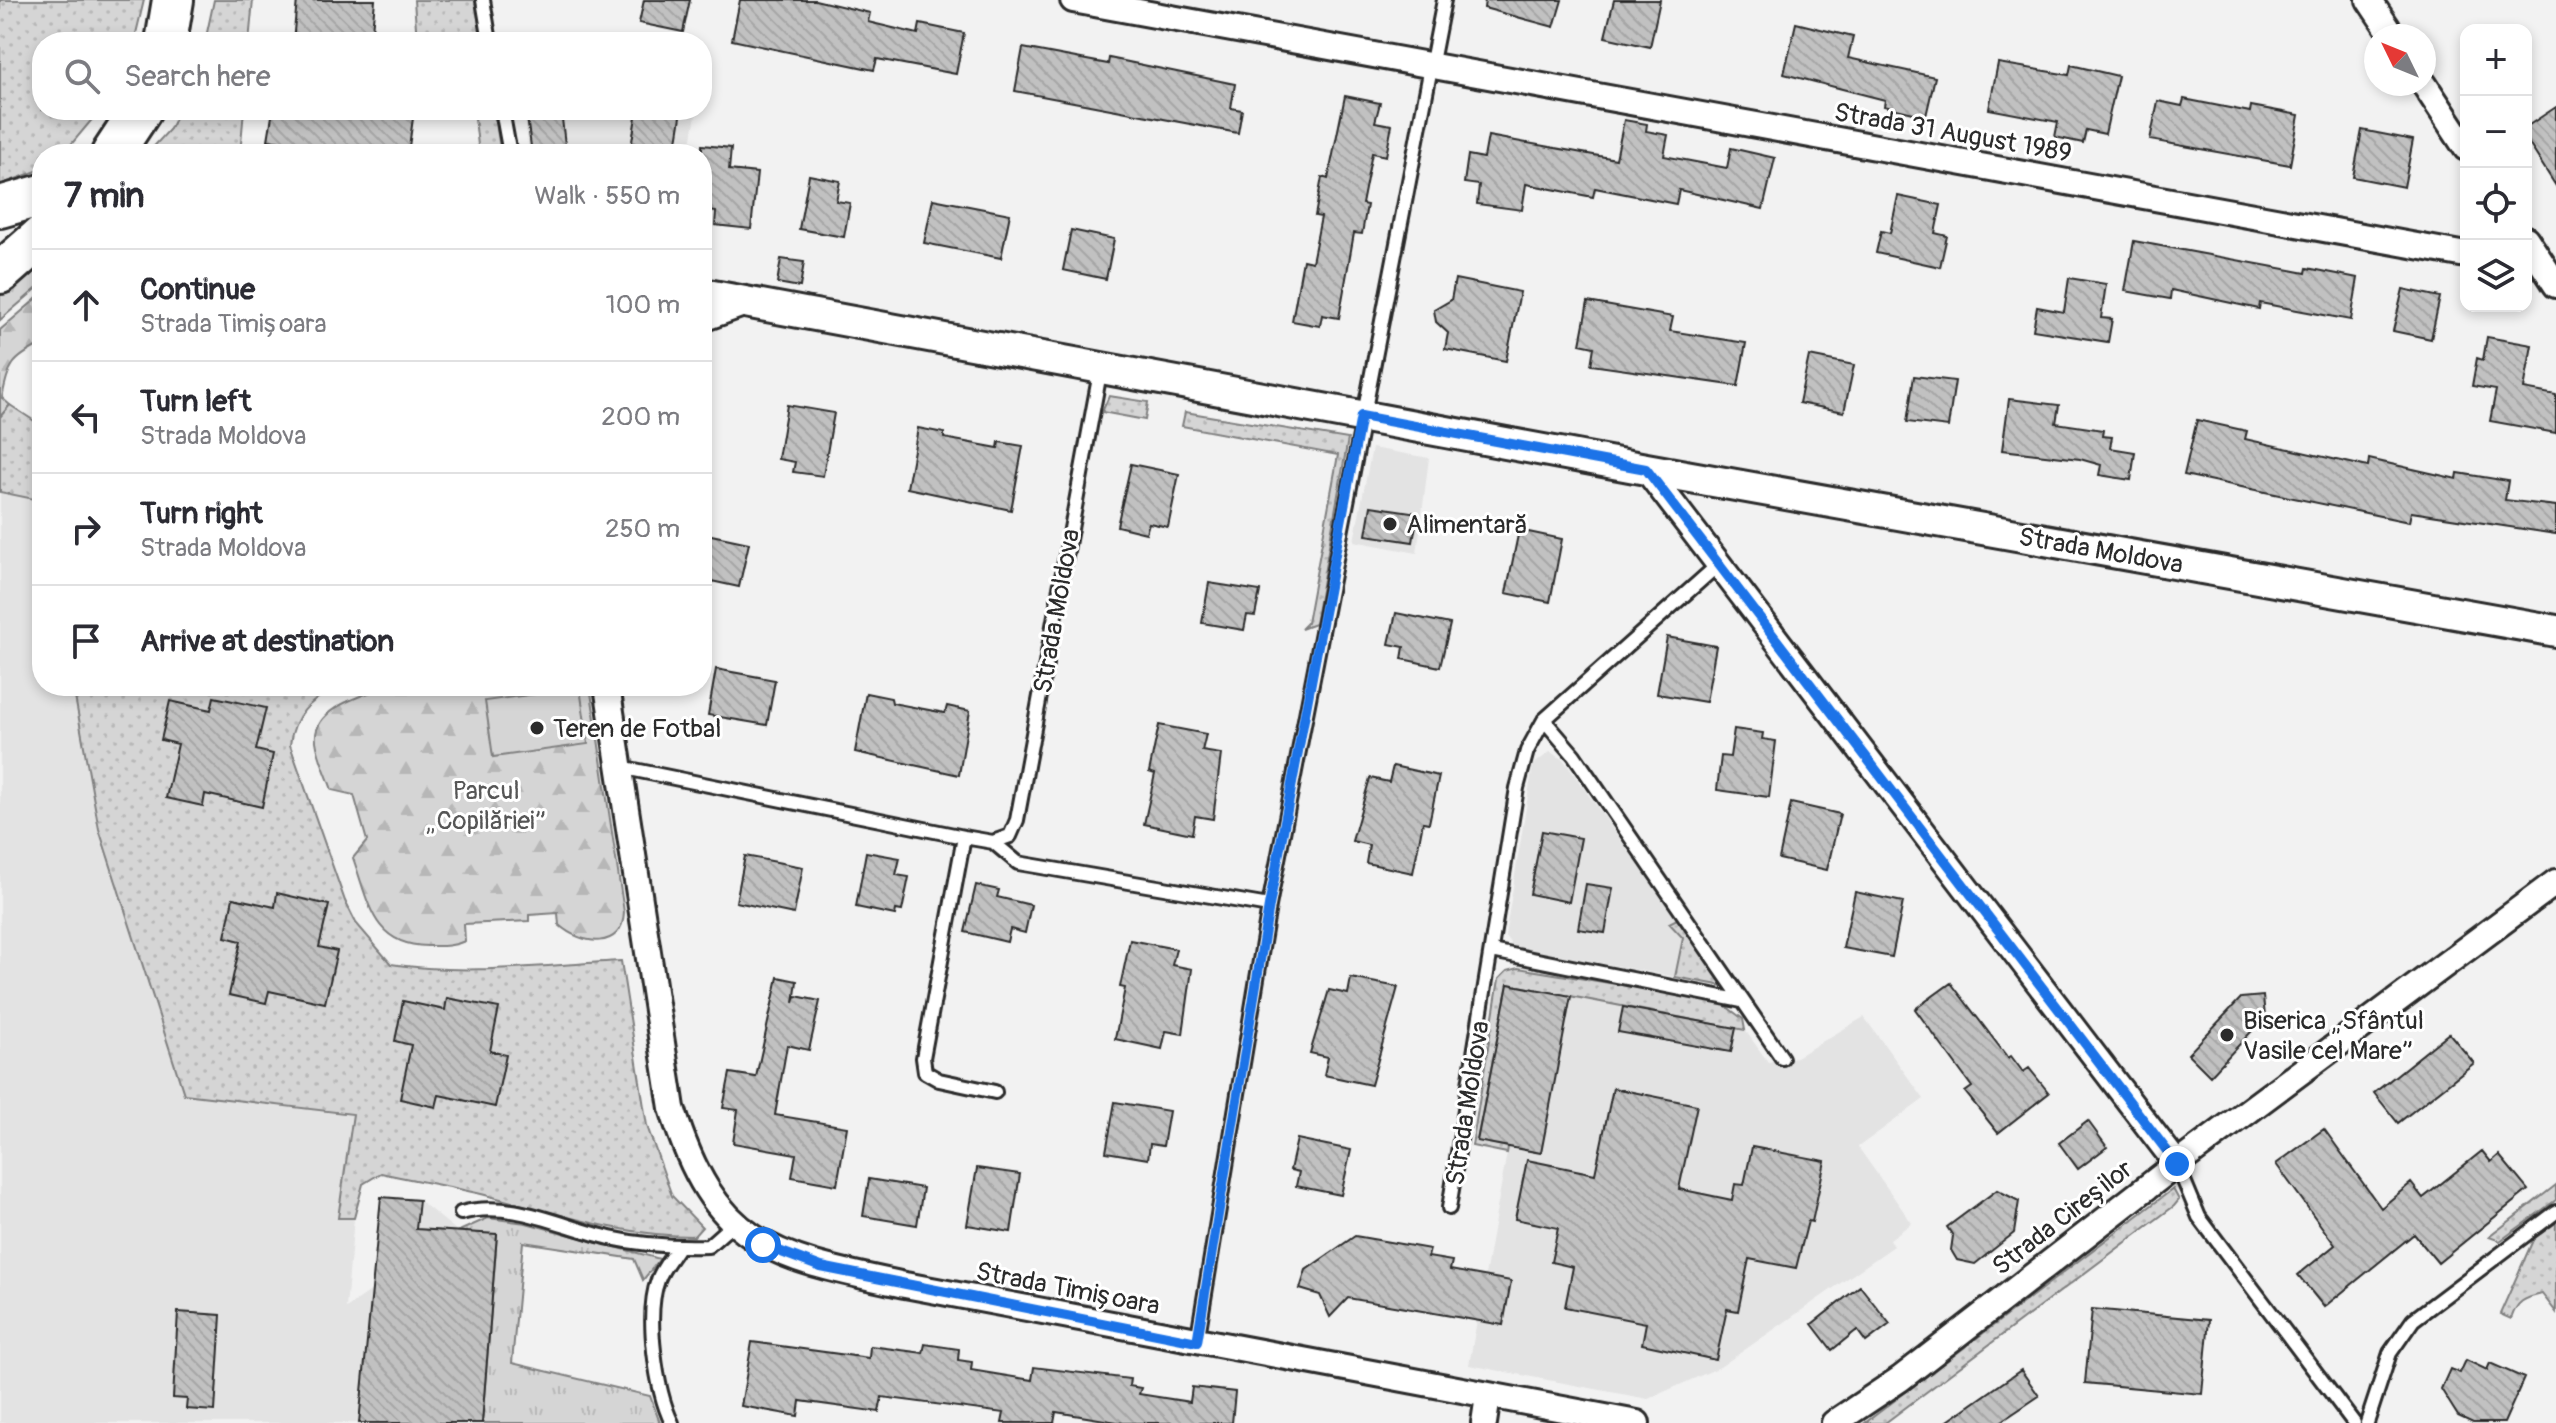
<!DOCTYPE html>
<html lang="en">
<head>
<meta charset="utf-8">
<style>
  body { margin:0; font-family:Pangolin,sans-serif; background:#f2f2f3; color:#2b2b33 }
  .controls { position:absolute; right:24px; top:24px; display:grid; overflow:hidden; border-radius:16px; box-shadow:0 4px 12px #0003 }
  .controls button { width:72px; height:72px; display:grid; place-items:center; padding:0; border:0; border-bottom:2px solid #e1e1e2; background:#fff; color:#2b2b33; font:40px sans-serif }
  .compass { position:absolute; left:2364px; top:24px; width:72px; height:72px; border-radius:50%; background:#fff; box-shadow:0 4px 12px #0003; rotate:313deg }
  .stop { position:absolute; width:24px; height:24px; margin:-18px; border:6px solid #1a73e8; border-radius:50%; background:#fff }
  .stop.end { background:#1a73e8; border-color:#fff; box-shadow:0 2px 8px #0008 }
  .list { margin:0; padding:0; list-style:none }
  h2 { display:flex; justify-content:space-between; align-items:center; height:104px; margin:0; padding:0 32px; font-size:34px }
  h2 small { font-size:26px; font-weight:400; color:#7c7c81 }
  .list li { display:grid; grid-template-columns:52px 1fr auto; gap:24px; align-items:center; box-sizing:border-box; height:112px; padding:0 32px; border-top:2px solid #e1e1e2 }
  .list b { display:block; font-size:30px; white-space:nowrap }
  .list p { margin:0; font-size:26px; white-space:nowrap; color:#7c7c81 }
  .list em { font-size:26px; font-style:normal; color:#7c7c81 }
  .icon { flex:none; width:44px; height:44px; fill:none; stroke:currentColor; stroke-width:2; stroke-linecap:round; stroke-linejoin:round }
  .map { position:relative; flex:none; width:2556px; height:1423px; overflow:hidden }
  .search { position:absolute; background:#fff; box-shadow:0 4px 12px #0003; left:32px; top:32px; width:680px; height:88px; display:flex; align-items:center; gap:20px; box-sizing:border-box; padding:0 28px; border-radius:32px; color:#7c7c81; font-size:30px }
  .panel { position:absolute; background:#fff; box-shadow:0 4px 12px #0003; left:32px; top:144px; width:680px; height:552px; border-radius:32px }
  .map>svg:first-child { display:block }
  .built { fill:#e3e3e3 }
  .grass { fill:url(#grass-tufts); stroke:#808080; stroke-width:2 }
  .forest { fill:url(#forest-firs); stroke:#808080; stroke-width:2 }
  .park { fill:#d5d5d5; stroke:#808080; stroke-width:2 }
  .garden { fill:url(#garden-dots); stroke:#808080; stroke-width:2 }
  .building { fill:url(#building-back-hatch); stroke:#2b2b2b; stroke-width:2 }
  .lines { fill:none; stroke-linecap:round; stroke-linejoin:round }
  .service-casing { stroke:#2b2b2b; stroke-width:18 }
  .minor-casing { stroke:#2b2b2b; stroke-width:30 }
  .tertiary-casing { stroke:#2b2b2b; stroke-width:36 }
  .trunk-casing { stroke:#2b2b2b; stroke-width:46 }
  .service { stroke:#fff; stroke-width:12 }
  .minor { stroke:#fff; stroke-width:24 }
  .tertiary { stroke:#fff; stroke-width:30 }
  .trunk { stroke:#fff; stroke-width:40 }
  .route { stroke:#1a73e8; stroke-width:10 }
  .poi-dot { fill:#2b2b2b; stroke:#fff; stroke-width:3 }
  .labels { text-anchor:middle; stroke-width:6; stroke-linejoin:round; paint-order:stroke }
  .street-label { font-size:26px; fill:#2b2b2b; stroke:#fff }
  .poi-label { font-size:26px; fill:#2b2b2b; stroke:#fff; text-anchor:start }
  .park-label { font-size:26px; fill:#565656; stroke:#fff }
</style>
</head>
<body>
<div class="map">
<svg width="2556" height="1423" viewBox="0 0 2556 1423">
  <defs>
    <pattern id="grass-tufts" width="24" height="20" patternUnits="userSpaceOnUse" patternTransform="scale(2)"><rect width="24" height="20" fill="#d5d5d5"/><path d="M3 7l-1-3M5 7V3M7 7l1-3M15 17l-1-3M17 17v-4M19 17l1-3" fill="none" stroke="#b7b7b7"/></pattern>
    <pattern id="forest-firs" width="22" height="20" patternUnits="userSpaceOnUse" patternTransform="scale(2)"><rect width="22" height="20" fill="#d5d5d5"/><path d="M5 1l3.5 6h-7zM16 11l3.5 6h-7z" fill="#b7b7b7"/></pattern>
    <pattern id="garden-dots" width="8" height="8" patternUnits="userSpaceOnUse" patternTransform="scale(2)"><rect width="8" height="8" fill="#d5d5d5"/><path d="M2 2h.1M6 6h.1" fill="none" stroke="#b7b7b7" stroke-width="1.8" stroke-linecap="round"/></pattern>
    <pattern id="building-back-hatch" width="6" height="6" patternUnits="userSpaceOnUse" patternTransform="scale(2)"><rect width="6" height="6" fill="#c1c1c1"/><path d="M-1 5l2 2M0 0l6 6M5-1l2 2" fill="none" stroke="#a6a6a6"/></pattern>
  </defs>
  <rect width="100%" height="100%" fill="#f2f2f2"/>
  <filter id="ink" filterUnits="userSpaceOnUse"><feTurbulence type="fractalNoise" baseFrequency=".0125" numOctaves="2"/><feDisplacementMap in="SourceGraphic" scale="16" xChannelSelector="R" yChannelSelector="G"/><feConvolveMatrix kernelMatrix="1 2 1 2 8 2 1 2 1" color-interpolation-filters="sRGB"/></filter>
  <g filter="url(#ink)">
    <path class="built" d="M524,110h173l-8,44h-160z
      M1372,448l57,10 -12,95 -63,-12z
      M0,492l40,8 2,186h31l26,143 18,61 236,224 -15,103 16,1 -8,90 26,-18 9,-93 38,3 38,31 40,3 -15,189h-482z
      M1550,752l13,7 114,160 -7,4 13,15 -8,39 -162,-30 -8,-11 28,-171z
      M1508,984l237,46 23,32 28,-5 68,-40 60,82 -66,48 54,76 -22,16 4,7 -174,121 -72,32 -179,-34 39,-218 -31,-6z"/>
    <path class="grass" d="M42,259v25l-42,36v-26z
      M488,1218l38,5 134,36 -17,21 -9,-21 -111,-17 -11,121 138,33 10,27h-178l15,-188 -40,-3z"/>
    <path class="forest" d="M42,294v50c-31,15 -33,21 -40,54l8,7 -10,12v-87z
      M387,686h37l3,6 18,-6h145l34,226c-1,39 -43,33 -65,13l-1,-12 -29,2v6l-65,3 1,17c-13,6 -24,5 -38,5 -55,-1 -58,-44 -74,-88l14,-17 -13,-46 -22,-5c-5,-15 -14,-33 -16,-49 -4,-33 48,-46 71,-55z"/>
    <path class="park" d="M580,688l8,56 -95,13 -8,-56z"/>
    <path class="garden" d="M0,0h144l-10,42h-92v68h58l-36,43 -22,1v15l-42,16z
      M214,0h39l-4,42h-44z
      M414,0h61l7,42h-65z
      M179,110h65l-4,44h-93l23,-25z
      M474,110h20l7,44h-22z
      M1109,396l39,6 -3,18 -43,-8z
      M10,405l32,21v88l-3,-14 -39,-8v-75z
      M1185,412l163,27 -33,185 -14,5 6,-6 31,-168 -156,-29z
      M73,686h262c-24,16 -42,28 -45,59l55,156 11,22 35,41c75,12 154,1 230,-3l26,165 25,70 30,31 -8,9c-72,0 -135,-22 -205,-40 -35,-9 -72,-15 -108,-23l-18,11 -9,34h-16l15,-104 -169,-20 -85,-265z
      M1677,919l47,67 -49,-9 8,-39 -14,-15z
      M1518,968l201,33 24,18 2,11 -237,-46 -31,156 31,7 -1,6 -35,-7 27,-167 8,-8z
      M2556,1185v15l-56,41 -11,-4z
      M2173,1189l6,11 -5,6 -289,217h-20z
      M2556,1223v89l-14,-18c-18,4 -25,7 -31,25l-11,-5 34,-76z"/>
    <path class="building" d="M297,0h78l-4,42h-78z
      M644,0h46l-7,32 -44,-9z
      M740,0h75l55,13 -2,9 50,12 2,-10 44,9 -8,41 -79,-15 -3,11 -142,-30z
      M1485,0h77l-8,27 -70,-19z
      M1614,0h46l-10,47 -45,-10z
      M1796,23l57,14 -5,21 87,19 -9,39 -42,-10 1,-6 -101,-26z
      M1023,48l85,16 1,-6 126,26 -4,24 11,2 -4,23 -223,-42z
      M1998,63l71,12 2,-10 47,11 -13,58 -19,-4 -3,13 -28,-6 3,-15 -69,-13z
      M1345,96l35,7 -5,19 17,3 -6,31 -14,-3 -10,51 5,1 -5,29 -8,-1 -15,85 -17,-3 -2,11 -28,-5 11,-61 9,2 9,-45 -6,-1 7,-39 6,2z
      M2184,99l66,13 1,-6 48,9 -9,50 -140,-25 8,-39 24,5z
      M2556,107v79l-30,-47v-12z
      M273,110h89l51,8 -5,36h-48l-92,-14z
      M526,110h35l5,44h-34z
      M637,110h45l-7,44h-45z
      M1624,120l23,4 -1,7 22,4 -4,21 63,12 4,-20 44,10 -12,51 -84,-19 -3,14 -81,-16 -2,9 -67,-13 -4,26 -45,-6 2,-19 -15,-2 4,-28 16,3 4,-22 128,23z
      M2362,130l51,10 -9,47 -51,-10z
      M702,145l29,3 -2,22 28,3 -6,56 -36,-4 1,-13 -14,-2z
      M809,175l31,6 -4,20 14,2 -6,34 -45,-8z
      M1898,196l43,9 -6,28 12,3 -7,31 -64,-14 5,-22 9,2z
      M933,199l77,15 -9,44 -77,-15z
      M1071,230l43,9 -8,40 -43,-9z
      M2134,241l172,32 1,-5 51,10 -7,42 -91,-17 -1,6 -88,-19 -1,9 -45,-8z
      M781,259l23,3 -4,25 -23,-4z
      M2069,278l37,6 -5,34 11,1 -4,23 -75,-12 4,-23 27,5z
      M1455,279l65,13 -14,69 -61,-12 3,-16 -12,-11 -2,-12 17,-10z
      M2403,289l37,8 -9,42 -38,-8z
      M1588,302l85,15 -3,14 76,12 -8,43 -147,-21 3,-18 -14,-3z
      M2487,337l45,8 -8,44 32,6v38l-66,-12 6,-31 -24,-4 5,-28 6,2z
      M1809,356l45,9 -10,47 -45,-9z
      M1914,376l41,5 -7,46 -41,-5z
      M2009,399l50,6 -3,18 47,7 -1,6 10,1 -2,11 25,4 -4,28 -32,-5 2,-10 -21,-6 -78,-9z
      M787,405l47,8 -11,63 -30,-4 2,-10 -17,-3z
      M2197,420l50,11 -2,8 123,28 1,-8 88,20 1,-6 50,8 -3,19 51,6v28l-145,-22 -2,10 -225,-47z
      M918,428l26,5v5l54,10 1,-6 24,4 -12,64 -104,-22z
      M1131,464l48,10 -11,53 -19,-4 -3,10 -29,-7z
      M1371,506l47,7 -5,29 -47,-7z
      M1519,530l43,9 -12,63 -44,-9z
      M702,533l47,10 -10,44 -37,-8z
      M1209,583l51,8 -5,25 -8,-1 -3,15 -42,-7z
      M1396,613l54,11 -10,43 -38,-8 2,-12 -15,-3z
      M1667,637l49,9 -10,56 -49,-8z
      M716,669l59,11 -8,45 -59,-10z
      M866,693l25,5 1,5 53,10 2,-7 23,5 -11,64 -104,-23z
      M214,697l52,11 -10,42 17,4 -11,53 -57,-13 -2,12 -37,-8 12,-54 -17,-4 9,-39 41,9z
      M1159,725l47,9 -4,17 19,3 -8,65 -18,-3 -3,18 -48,-10 11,-50 -6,-2z
      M1734,729l29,4 -1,6 14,2 -7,56 -52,-7 4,-34 9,1z
      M1393,766l46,10 -10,47 -6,-1 -10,51 -47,-10 3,-18 -17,-4 18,-63 19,4z
      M1791,803l49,11 -13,56 -48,-11z
      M1542,831l39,7 -12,64 -39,-8z
      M866,852l34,6 -4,17 13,2 -7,34 -6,-1 -1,5 -39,-8z
      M745,856l58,11 -9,47 -58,-12z
      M1586,884l27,4 -8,45 -27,-4z
      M976,885l23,5 -2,7 34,8 -6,28 -15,-4 -3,13 -42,-10z
      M1855,892l48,10 -11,55 -49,-9z
      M277,893l52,12 -10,42 18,4 -12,52 -56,-12 -3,12 -37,-8 12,-54 -16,-4 8,-39 42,9z
      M1130,940l46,9 -4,16 20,4 -9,65 -17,-3 -4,18 -47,-10 10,-51 -5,-1z
      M778,977l19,4 -3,22 2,-7 24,5 -11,49 -22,-5 -12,70 72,12 -10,58 -45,-8 4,-23 -63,-11 5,-33 -15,-2 7,-35 26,4z
      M1351,978l47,9 -27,98 -47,-10 4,-18 -18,-4 19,-63 19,4z
      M1951,983l57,75 3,-2 12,16 6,-4 20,25 -51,40 -33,-41 7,-5 -57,-78z
      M1508,984l63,12 -30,157 -64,-12z
      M2263,996l2,21 -55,59 -22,-22 53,-56z
      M447,998l52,10 -9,43 16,4 -11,52 -56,-12 -3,12 -36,-8 11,-54 -16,-4 8,-40 42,9z
      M1623,1007l113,21 -5,24 -113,-20z
      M2449,1033l25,30 -76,60 -24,-30z
      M1613,1088l84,17 -18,84 53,11 3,-16 9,1 8,-38 73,14 -13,61 -4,-1 -12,47 -47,-9 -11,52 -11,-2 -11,51 -74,-16 4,-21 -81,-16 8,-40 -22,-5 7,-34 -43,-9 12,-59 68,14z
      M1115,1102l54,9 -6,35 -13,-2 -2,15 -42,-7z
      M2088,1121l19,26 -29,22 -19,-26z
      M2324,1129l57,79 30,-25 12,15 59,-47 9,11 8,-7 29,35 -90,73 -24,-29 -90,73 -26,-32 37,-30 -59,-81z
      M1297,1139l54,11 -10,45 -45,-9 3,-14 -9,-2z
      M977,1168l43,6 -9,58 -44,-7z
      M869,1179l54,9 -6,37 -54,-9z
      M1997,1190l22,11 -5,32 -39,31 -18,-4 -6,-10 2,-14 -6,-9z
      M381,1197l38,3 -3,29 81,5 -15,189h-123z
      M1355,1236l75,13 -2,8 24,4 -2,9 61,11 -8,44 -155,-27 -18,19 -10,-22 -20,-6 6,-19z
      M1860,1286l30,38 -24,18 -9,-12 -25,20 -20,-26z
      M2092,1309l117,11 -7,74 -117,-11z
      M178,1312l43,3 -6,96 -29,-2 1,-10 -14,-1z
      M752,1342l117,16 1,-12 53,7 2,-9 34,5 -1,11 14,2 -1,8 61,10 2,-13 96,12 -1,7 12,2 -2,6 51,8 2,-15 43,5 -3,31h-109l-67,-11 -2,11h-52l2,-10 -122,-16 -3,15 -79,-11 -2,15 -57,-10z
      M2466,1360l21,10 3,-7 34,15 -20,45h-31l-15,-7 -17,-27 9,-20 10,4z
      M2021,1370l18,26 -40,27h-54z"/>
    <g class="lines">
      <g class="service-casing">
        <path id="service" d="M483,0l7,42
          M502,110l8,44
          M1544,720l30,35 208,303
          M620,767l344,70 29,5 17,-6 7,-16 84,-453
          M964,837l-41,221 2,14 14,8 56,12
          M993,842l25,21 251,43
          M1492,951l250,50
          M2177,1164l22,53 155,206
          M1449,1208l68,-420 10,-37 17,-31 175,-156
          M461,1213c50,-14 101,14 149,25 32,7 66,9 98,8l26,-23
          M1197,1342l72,-436 175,-906
          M672,1423c-16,-32 -27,-109 -14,-143 4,-12 14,-23 20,-33
          M2367,1423l23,-70 23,-33 143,-108"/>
      </g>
      <g class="minor-casing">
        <path id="minor" d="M1073,0l1393,255
          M2369,0l24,36
          M2424,84l42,64
          M2526,239l30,46
          M702,319l47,-17
          M1646,469l531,695
          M607,686l65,422c43,140 101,149 233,177l732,138
          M1484,1423l4,-27
          M1834,1423l66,-44 277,-215 379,-282"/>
      </g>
      <g class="tertiary-casing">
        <path id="tertiary" d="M702,294l944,175 910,162"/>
      </g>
      <g class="trunk-casing">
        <path id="trunk" d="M166,42l7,-42
          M112,154l29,-44
          M0,207l42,-12
          M0,273l42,-37"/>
      </g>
      <use href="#service" class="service"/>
      <use href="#minor" class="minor"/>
      <use href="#tertiary" class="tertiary"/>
      <use href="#trunk" class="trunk"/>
    </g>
  </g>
  <g class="lines" filter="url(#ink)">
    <path class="route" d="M763,1245l58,22 376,75 72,-436 92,-490 285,53 531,695"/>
  </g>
  <g class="poi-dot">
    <circle cx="1390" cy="524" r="8"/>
    <circle cx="537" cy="728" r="8"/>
    <circle cx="2227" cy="1035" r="8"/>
  </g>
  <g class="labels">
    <g class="street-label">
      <text transform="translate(1953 132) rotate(10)" y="9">Strada 31 August 1989</text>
      <text transform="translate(2101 550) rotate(10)" y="9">Strada Moldova</text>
      <text transform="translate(1056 611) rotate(-80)" y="9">Strada Moldova</text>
      <text transform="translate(1467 1103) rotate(-81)" y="9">Strada Moldova</text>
      <text transform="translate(2062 1217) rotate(-38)" y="9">Strada Cireșilor</text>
      <text transform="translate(1068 1288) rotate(11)" y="9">Strada Timișoara</text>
    </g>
    <g class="poi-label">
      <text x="1406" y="533">Alimentară</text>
      <text x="553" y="737">Teren de Fotbal</text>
      <text x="2243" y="1029">Biserica „Sfântul<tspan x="2243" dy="30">Vasile cel Mare”</tspan></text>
    </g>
    <g class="park-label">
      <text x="486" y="799">Parcul<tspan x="486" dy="30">„Copilăriei”</tspan></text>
    </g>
  </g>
</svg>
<div class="controls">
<button>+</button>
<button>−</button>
<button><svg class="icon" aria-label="locate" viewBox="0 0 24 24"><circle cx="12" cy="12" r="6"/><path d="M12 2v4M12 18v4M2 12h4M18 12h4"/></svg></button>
<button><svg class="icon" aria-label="layers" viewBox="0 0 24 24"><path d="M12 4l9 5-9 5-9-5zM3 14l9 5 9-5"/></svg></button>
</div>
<svg class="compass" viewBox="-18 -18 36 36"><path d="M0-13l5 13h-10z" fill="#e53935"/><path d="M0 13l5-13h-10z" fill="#7c7c81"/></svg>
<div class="stop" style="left:763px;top:1245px"></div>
<div class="stop end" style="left:2177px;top:1164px"></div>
<div class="search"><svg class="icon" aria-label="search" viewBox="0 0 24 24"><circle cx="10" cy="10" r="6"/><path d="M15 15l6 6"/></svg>Search here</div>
<section class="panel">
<h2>7 min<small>Walk · 550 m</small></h2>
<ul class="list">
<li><svg class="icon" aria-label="ahead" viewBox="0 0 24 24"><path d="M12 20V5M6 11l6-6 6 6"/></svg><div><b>Continue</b><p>Strada Timișoara</p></div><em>100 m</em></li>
<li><svg class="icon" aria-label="left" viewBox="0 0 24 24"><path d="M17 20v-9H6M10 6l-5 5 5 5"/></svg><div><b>Turn left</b><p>Strada Moldova</p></div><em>200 m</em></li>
<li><svg class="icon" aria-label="right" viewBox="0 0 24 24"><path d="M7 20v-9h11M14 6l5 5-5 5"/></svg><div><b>Turn right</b><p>Strada Moldova</p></div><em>250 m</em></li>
<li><svg class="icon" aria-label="arrive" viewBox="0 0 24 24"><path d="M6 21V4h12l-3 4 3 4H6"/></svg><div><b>Arrive at destination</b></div></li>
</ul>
</section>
</div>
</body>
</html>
